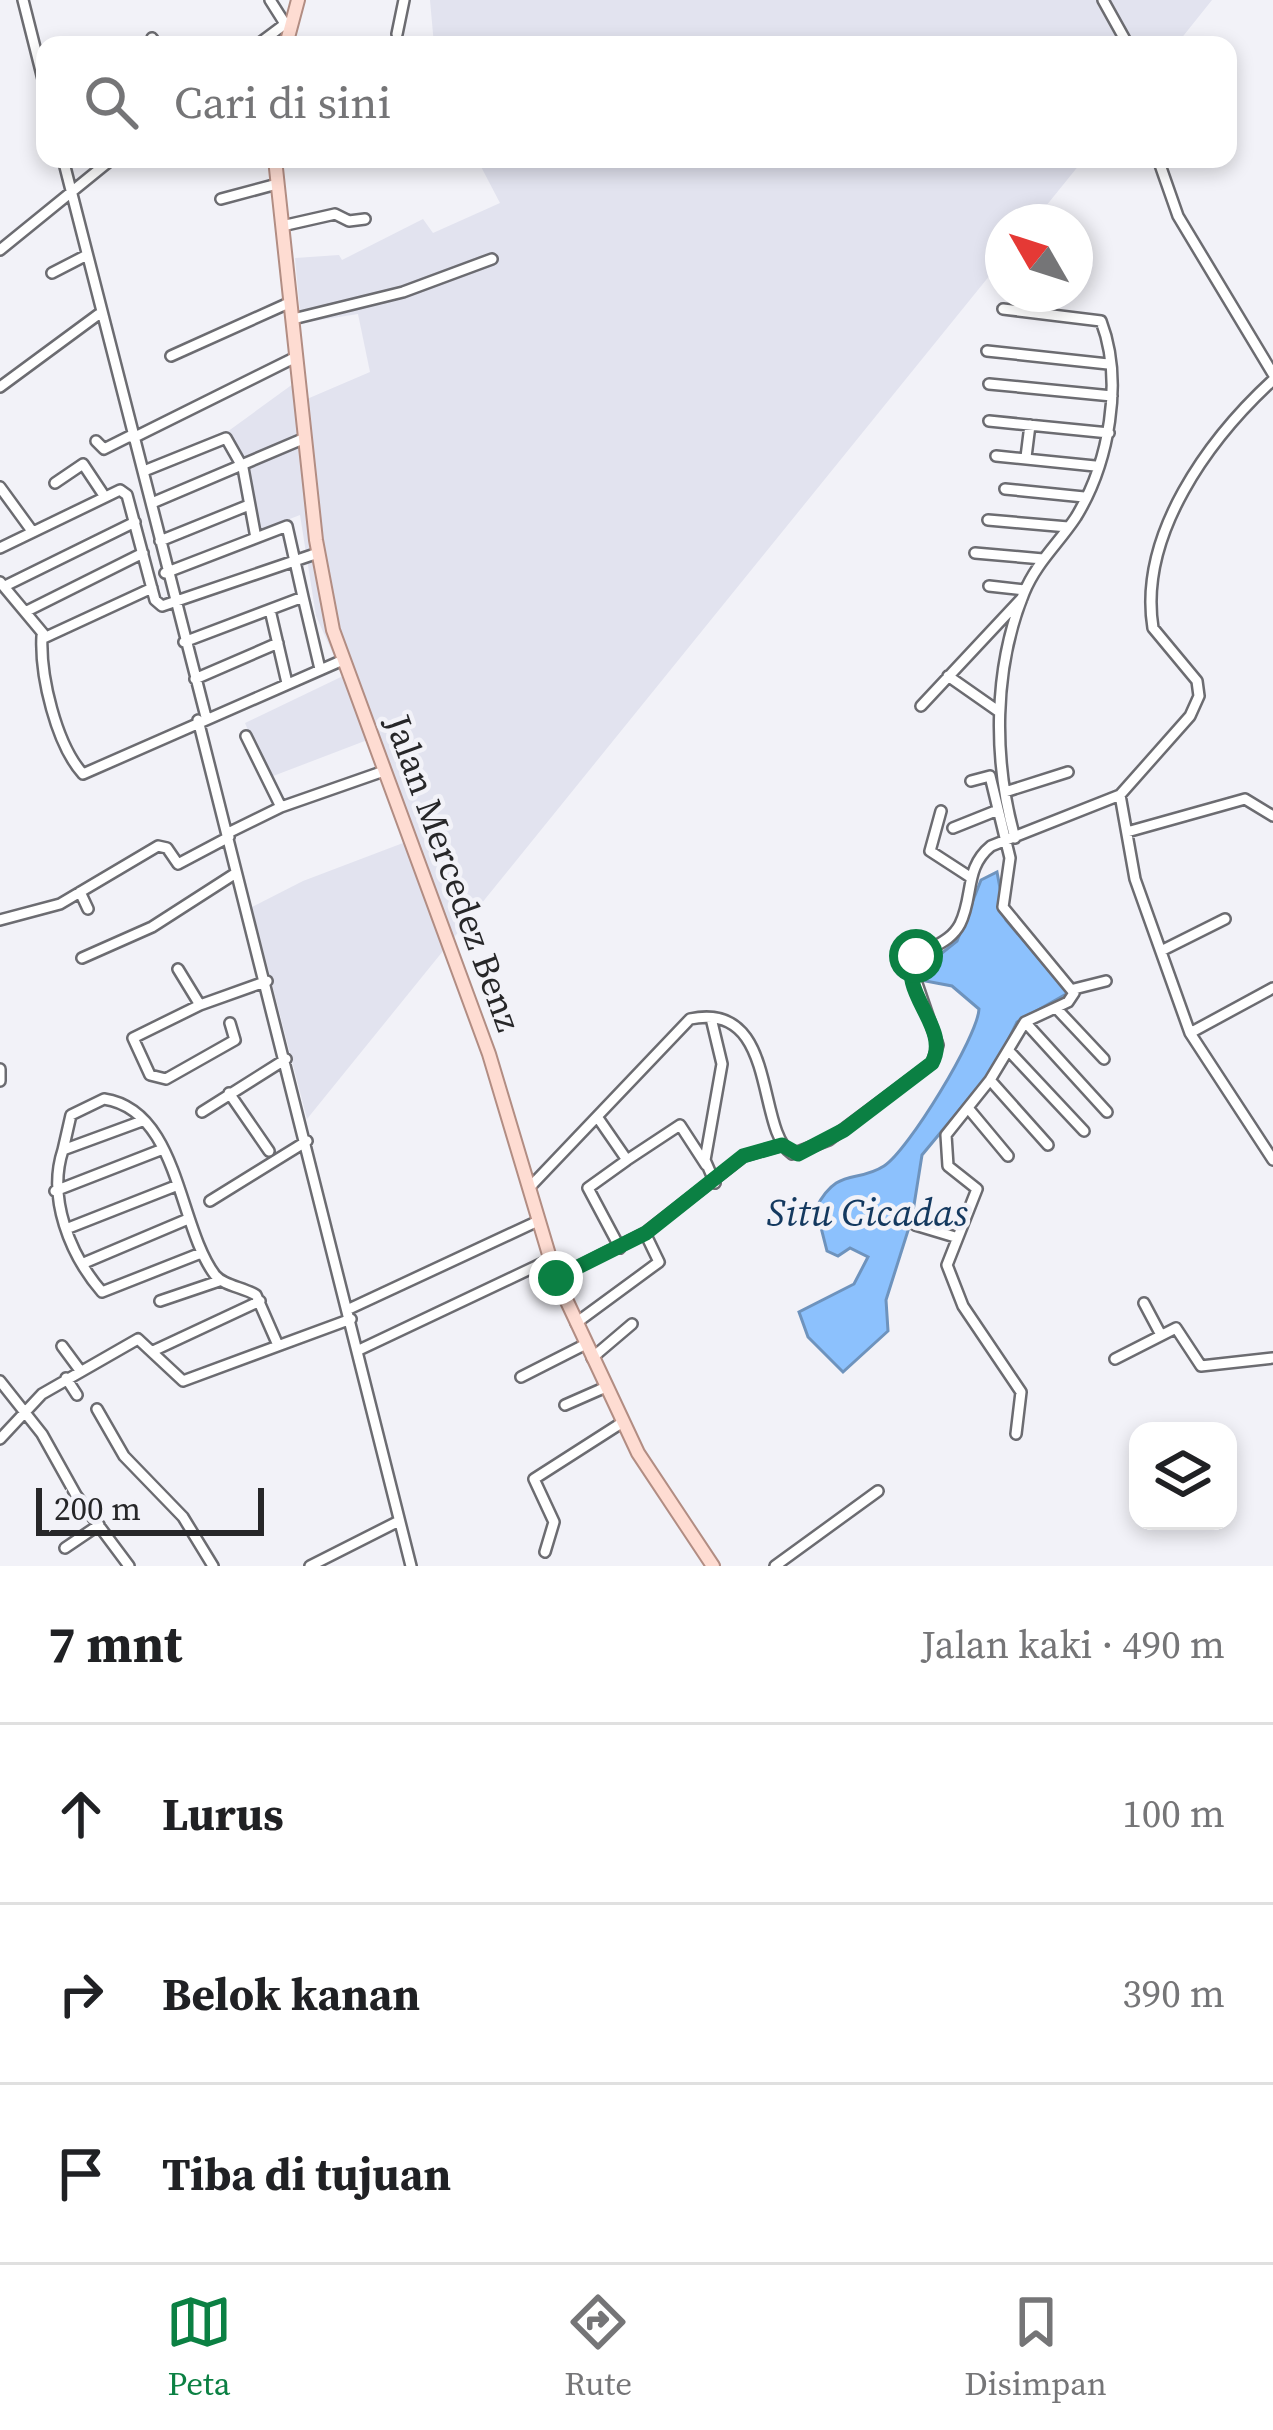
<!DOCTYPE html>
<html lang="id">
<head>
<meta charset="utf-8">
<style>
  body { margin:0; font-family:"Source Serif 4",serif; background:#f6f6f6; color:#202124 }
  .controls { position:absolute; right:36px; bottom:36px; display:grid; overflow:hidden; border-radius:24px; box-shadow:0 6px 18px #0003 }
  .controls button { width:108px; height:108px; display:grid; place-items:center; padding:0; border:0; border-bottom:3px solid #e0e0e0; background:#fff; color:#202124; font:60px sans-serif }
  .compass { position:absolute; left:985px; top:204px; width:108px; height:108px; border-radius:50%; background:#fff; box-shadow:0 6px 18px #0003; rotate:309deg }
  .scale { position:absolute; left:36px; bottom:30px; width:228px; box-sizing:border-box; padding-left:12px; border:6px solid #272729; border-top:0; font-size:33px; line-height:42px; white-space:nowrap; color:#272729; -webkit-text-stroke:9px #f2f2f8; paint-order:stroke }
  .stop { position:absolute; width:36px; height:36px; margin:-27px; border:9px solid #0b8043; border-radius:50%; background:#fff }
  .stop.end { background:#0b8043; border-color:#fff; box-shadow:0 3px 12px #0008 }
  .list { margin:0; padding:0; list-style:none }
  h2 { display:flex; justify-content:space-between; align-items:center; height:156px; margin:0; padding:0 48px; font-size:51px }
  h2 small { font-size:39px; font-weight:400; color:#757577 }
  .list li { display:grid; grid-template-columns:78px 1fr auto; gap:36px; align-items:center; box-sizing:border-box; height:180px; padding:0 48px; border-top:3px solid #e0e0e0 }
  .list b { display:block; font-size:45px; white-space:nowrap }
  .list em { font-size:39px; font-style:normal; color:#757577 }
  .icon { flex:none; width:66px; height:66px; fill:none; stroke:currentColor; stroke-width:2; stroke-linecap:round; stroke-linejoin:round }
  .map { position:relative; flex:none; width:1273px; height:1566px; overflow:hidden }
  .search { position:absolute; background:#fff; box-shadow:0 6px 18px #0003; left:36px; right:36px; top:36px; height:132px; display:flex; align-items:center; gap:30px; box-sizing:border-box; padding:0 42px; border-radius:24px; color:#757577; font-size:45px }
  .sheet { height:696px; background:#fff }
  nav { display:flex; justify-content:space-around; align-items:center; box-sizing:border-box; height:168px; border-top:3px solid #e0e0e0; background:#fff; font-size:33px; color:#757577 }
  nav a { display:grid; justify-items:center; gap:6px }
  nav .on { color:#0b8043 }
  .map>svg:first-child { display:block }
  .built { fill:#e2e3ef }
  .water { fill:#8cc1fd; stroke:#6e93bd; stroke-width:3 }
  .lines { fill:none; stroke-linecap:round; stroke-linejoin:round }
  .minor-casing { stroke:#6c6c71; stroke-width:14 }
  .major-casing { stroke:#b28d83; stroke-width:16 }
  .minor { stroke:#fff; stroke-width:9 }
  .major { stroke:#fedcd2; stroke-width:12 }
  .route { stroke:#0b8043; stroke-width:15 }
  .labels { text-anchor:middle; stroke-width:9; stroke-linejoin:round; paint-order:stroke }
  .street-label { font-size:36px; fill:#272729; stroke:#f2f2f8 }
  .water-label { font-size:39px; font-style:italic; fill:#14395f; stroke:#f2f2f8 }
</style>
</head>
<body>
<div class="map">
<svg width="1273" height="1566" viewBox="0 0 1273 1566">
  <rect width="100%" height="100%" fill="#f2f2f8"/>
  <path class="built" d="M430,0h782l-36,45h-742z
    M477,159h607l-51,63h-30v37l-696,860 -55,-212 51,-26 100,-38 -33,-104 -102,39 -23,-55 98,-47 -27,-60 -16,-101 -44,17 -8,-61 -21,-39 77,-56 3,23 63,-27 -12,-58 -57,9 -6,-65 44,-3 3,5 81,-41 10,14 67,-30z"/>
  <path class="water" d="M997,872l9,48 62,73 -51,29 -22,45 -73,88 -10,63 -26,82 2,31 -45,41 -35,-35 -9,-25 55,-28 14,-27 -18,-9 -12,8 -11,-5 -11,-43c22,-42 40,-24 68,-42 24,-15 94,-130 95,-157l-27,-23 -32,-6 -3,-7 40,-32 24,-61z"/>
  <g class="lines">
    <g class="minor-casing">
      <path id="minor" d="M23,0l22,87
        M270,0l19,30
        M1103,0l25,45
        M397,34l7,-34
        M152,38l5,7
        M257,45l28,-21
        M63,159l143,558
        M1158,159l20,57 95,158
        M221,199l56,-15
        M282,226l53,-12 14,7 16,-2
        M0,250l112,-91
        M52,273l33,-17
        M1003,309l98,12c23,60 8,142 -25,196 -17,26 -40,46 -52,76 -31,76 -31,167 -9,245
        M293,319l110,-27 89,-33
        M987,351l121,13
        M171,356l120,-54
        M989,384l123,12
        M0,387l99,-73
        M989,421l120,12
        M133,438l163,-81
        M96,441l8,8 28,-14
        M996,456l99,10
        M1026,457l4,-32
        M144,471l82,-33 17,30 13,70
        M55,483l28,-19 22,33
        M0,487l32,44
        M1005,489l79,8
        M152,503l153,-65
        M988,520l80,7
        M160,541l89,-36
        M0,548l120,-58 7,5 28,105 7,6 156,-53
        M975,553l68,6
        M165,573l122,-47 16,71
        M0,582l46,55 106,-49
        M5,586l130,-64
        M989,586l35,4
        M270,610l17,73
        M27,611l116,-58
        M42,636c-2,40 14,108 41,138l260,-114
        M184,642l119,-45 17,72
        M948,676l50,35
        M195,679l83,-36
        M921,706l101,-108
        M198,720l213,846
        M246,736l35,71
        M971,781l19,-5 20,82 -7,49 71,86 -6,9 -43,20 -35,58 -44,55 2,31 29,23 -30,76 16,41 58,86 -5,42
        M1005,792l63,-20
        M1120,795l15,84 55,154 83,127
        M941,811l-11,40 40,26
        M953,828l45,-18
        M1127,832l118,-33 28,17
        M228,833l53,-26 103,-36
        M80,892l8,17
        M0,920l60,-16 98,-58 9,2 11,16 51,-27
        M1161,951l64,-32
        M82,958l70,-31 84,-54
        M178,969l22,36
        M1074,989l32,-8
        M1057,1009l47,50
        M711,1018l11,46 -17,96 10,23
        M1025,1022l82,90
        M230,1023l5,17 -69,39 -16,-4 -17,-37 67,-33 67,-24
        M1190,1033l83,-45
        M1009,1051l75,80
        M0,1069v12
        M990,1080l58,65
        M229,1093l40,58
        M968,1108l40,48
        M202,1112l84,-53
        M598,1118l29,42 53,-35 26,40
        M142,1121l-79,29c-16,48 7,105 39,142l99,-39
        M63,1150l8,-35 33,-16c75,11 74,127 111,176 9,11 28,12 41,20l21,48
        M529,1188l161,-169c89,-19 65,111 102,135l37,-14 103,-77 6,-18 -27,-79c10,-19 37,-19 49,-42 14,-28 4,-56 31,-78l129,-51 70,-79 9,-20 -2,-15 -44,-53c-15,-93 56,-189 120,-248
        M55,1191l108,-42
        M210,1201l97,-60
        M915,1225l40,12
        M66,1229l112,-44
        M620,1248l-32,-60 39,-28
        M84,1263l104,-44
        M556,1278l89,-45 99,-77 38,-11
        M160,1301l59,-20
        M1144,1303l17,32
        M349,1309l189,-88
        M576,1323l83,-61 -14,-29
        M62,1346l17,23
        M359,1350l190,-90
        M153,1351l107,-50
        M592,1358l40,-34
        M1115,1359l61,-31 25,38 72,-8
        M521,1377l65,-33
        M66,1378l11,17
        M0,1381l42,53 34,61 53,71
        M565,1405l41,-18
        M97,1409l27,47 59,61 30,49
        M0,1439l42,-45 96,-55 45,42 168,-62
        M65,1548l34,-23
        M545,1552l9,-30 -20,-43 89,-57
        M310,1566l87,-44
        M775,1566l103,-75"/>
    </g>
    <g class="major-casing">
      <path id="major" d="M286,45l12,-45
        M275,159l41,381 17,90 156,424 67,224 82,175 75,113"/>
    </g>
    <use href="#minor" class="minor"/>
    <use href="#major" class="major"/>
  </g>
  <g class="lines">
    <path class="route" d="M556,1278l90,-45 97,-77 39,-11 16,9 46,-24 88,-67c20,-36 -37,-72 -16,-107"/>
  </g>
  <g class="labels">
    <g class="street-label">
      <text transform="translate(454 873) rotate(70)" y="13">Jalan Mercedez Benz</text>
    </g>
    <g class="water-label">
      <text x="867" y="1226">Situ Cicadas</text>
    </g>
  </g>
</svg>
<div class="controls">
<button><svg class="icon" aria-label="layers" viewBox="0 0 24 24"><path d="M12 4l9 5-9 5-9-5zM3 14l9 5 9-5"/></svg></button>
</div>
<svg class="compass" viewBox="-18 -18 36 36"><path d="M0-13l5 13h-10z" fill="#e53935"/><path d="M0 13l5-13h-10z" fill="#757577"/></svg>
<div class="scale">200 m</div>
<div class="stop" style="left:916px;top:956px"></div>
<div class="stop end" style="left:556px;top:1278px"></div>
<div class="search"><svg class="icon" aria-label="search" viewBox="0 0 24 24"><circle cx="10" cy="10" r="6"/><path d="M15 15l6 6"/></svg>Cari di sini</div>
</div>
<section class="sheet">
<h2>7 mnt<small>Jalan kaki · 490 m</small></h2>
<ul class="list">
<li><svg class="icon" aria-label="ahead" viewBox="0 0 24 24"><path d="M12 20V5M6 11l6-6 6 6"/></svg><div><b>Lurus</b></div><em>100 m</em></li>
<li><svg class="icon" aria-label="right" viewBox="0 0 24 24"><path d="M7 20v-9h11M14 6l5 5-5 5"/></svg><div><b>Belok kanan</b></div><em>390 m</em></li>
<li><svg class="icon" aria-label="arrive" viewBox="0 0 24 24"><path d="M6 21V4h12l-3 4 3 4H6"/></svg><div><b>Tiba di tujuan</b></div></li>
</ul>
</section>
<nav>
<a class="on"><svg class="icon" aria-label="map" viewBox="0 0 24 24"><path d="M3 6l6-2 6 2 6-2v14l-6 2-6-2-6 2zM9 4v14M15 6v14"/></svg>Peta</a>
<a><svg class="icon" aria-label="directions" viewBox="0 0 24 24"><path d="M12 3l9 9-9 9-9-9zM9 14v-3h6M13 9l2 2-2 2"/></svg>Rute</a>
<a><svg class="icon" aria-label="saved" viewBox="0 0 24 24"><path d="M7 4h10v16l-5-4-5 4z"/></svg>Disimpan</a>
</nav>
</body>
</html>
